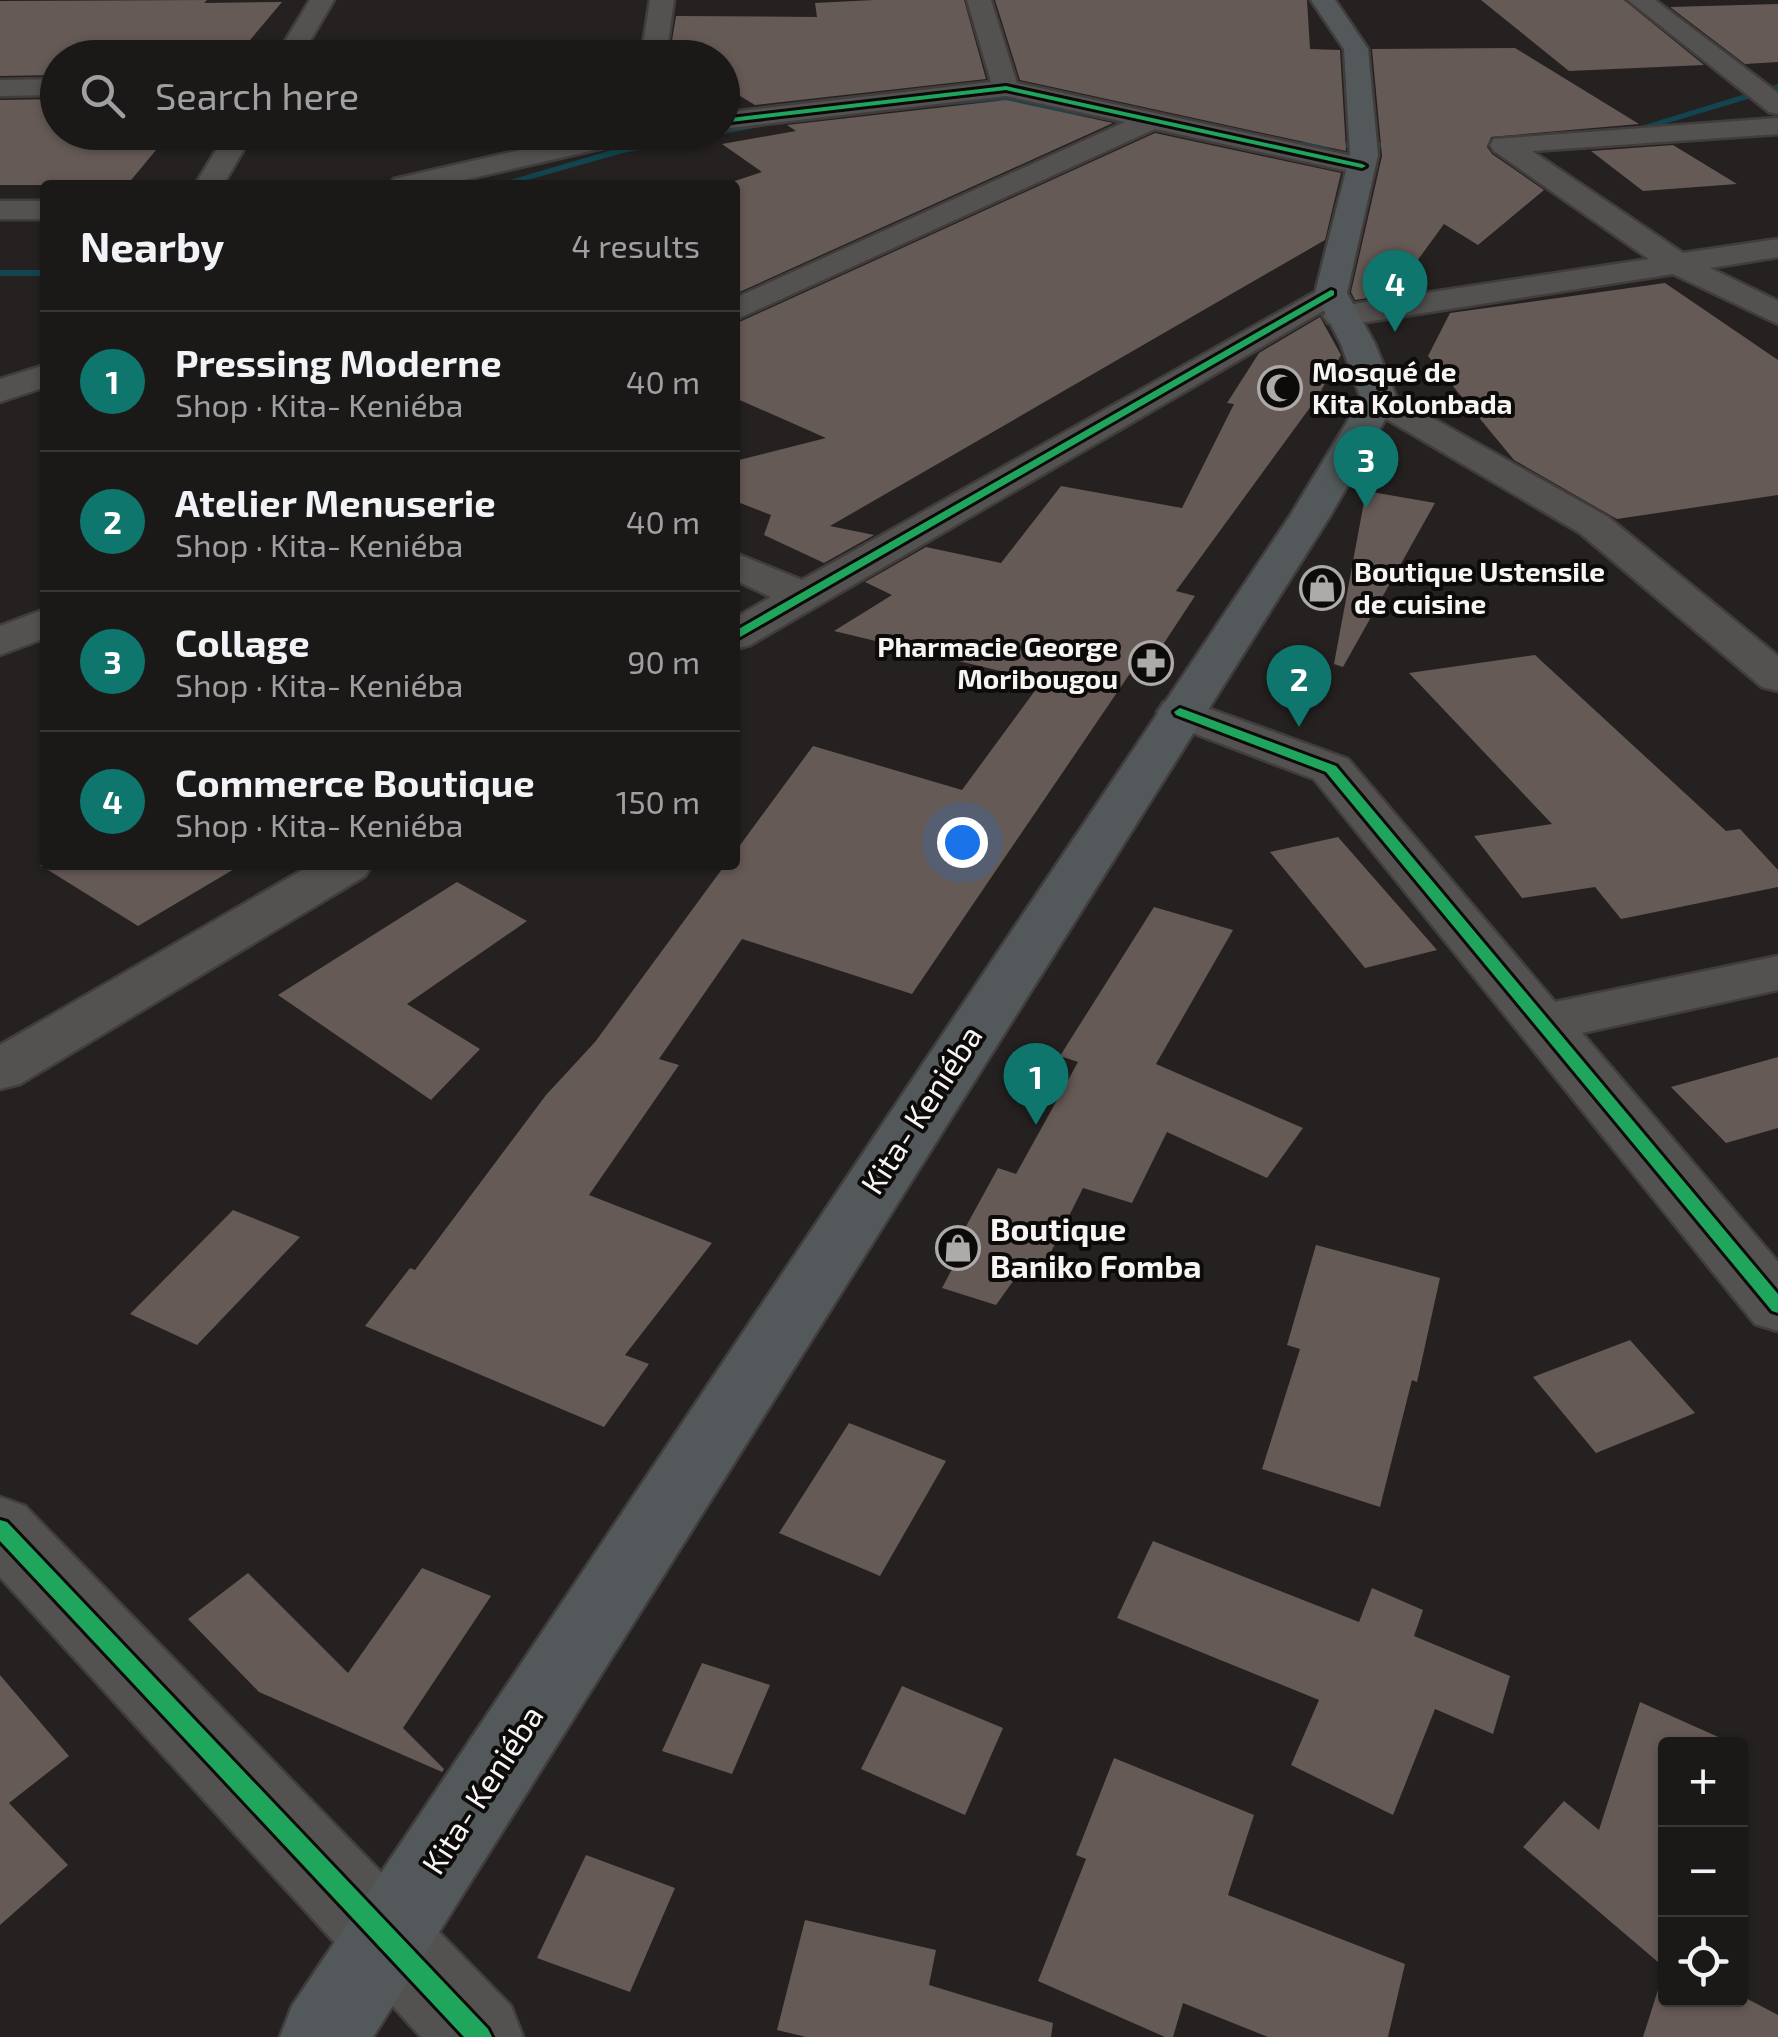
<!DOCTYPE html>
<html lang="en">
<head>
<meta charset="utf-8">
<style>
  body { margin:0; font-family:"Exo 2",sans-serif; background:#282625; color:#f1f3f6 }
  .controls { position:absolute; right:30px; bottom:30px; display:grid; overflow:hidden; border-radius:10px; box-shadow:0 2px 8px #0004 }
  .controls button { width:90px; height:90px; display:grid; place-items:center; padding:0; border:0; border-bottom:2px solid #393837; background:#1b1918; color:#f1f3f6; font:50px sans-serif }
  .you { position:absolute; left:962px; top:842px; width:35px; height:35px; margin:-25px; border:8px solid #fff; border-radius:50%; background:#1a73e8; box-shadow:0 0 0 15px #1a73e833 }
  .badge { display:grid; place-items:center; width:65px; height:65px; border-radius:50%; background:#0f766e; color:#fff; font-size:32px; font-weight:700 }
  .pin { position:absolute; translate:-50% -82px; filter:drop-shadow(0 2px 5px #0008) }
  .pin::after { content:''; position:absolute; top:52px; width:35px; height:30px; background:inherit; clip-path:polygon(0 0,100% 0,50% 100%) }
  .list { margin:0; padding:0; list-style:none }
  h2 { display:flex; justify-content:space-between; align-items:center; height:130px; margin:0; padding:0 40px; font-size:42px }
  h2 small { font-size:32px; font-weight:400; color:#a0a0a2 }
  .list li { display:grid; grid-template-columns:65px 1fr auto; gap:30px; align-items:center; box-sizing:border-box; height:140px; padding:0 40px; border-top:2px solid #393837 }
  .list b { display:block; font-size:38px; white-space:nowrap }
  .list p { margin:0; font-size:32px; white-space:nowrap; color:#a0a0a2 }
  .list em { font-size:32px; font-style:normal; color:#a0a0a2 }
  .icon { flex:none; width:55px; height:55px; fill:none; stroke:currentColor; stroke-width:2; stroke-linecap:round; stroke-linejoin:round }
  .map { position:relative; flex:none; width:1778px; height:2037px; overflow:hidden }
  .search { position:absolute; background:#1b1918; box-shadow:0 2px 8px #0004; left:40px; top:40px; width:700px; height:110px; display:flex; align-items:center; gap:25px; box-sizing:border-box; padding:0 35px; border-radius:55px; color:#a0a0a2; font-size:38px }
  .panel { position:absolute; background:#1b1918; box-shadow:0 2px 8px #0004; left:40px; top:180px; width:700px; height:690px; border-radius:10px }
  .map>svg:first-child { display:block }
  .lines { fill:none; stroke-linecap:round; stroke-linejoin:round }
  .stream { fill:#12454f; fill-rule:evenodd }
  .building { fill:#665a56 }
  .minor-casing { stroke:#403d3c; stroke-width:5 }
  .primary-casing { stroke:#403d3c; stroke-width:5 }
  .minor { fill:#545151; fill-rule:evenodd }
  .primary { fill:#53595a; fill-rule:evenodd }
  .cycleway-casing { stroke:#0d0b0a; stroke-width:6 }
  .cycleway { fill:#20a55d; fill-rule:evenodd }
  .labels { text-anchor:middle; stroke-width:8; stroke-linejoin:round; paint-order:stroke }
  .far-poi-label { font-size:28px; font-weight:bold; fill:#f8f4f3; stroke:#0d0b0a; text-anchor:start }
  .street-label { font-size:32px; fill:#f8f4f3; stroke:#0d0b0a }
  .poi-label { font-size:32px; font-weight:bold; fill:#f8f4f3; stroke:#0d0b0a; text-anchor:start }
</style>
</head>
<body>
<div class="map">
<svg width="1778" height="2037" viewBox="0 0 1778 2037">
  <rect width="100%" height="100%" fill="#242120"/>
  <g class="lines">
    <path class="stream" d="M1778,84v6l-157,47 -9,-2z
      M996,95l120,21 5,3 -5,3 -120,-21 -54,5 -5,-3z
      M784,117l3,5 -164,31 -113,32h-17l129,-38 76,-15h24v-4z
      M1283,142l126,1 5,3 -5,3 -130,-2z
      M0,270h45v6h-45z"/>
  </g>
  <path class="building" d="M207,0l-3,3 78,-1 -47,56h-177v17l-58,1v-75z
    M874,0h90l22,79 -231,26 -33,-20v-27h-45l-7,-5 6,-37 141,1 -2,-14z
    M995,0h312l3,49 30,1 6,101 -326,-71z
    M1481,0h143l80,65 -135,6z
    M1778,4v58l-33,2 -75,-57z
    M1515,48l124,76 -148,13 -4,10 5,7 52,36 -66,55 -34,-21 -51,70 -38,6 -4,-8 31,-136 -10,-107z
    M58,99v33h113l-44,53h-127v-85z
    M1006,100l107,23 -378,171v-113l27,-9 -40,-28 74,-13 -9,-6z
    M1155,133l186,40 -16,67 -495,286 44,9 -50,28 -60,-28 7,-20 -36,-14v-40l91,-23 -91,-40v-74z
    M1673,145l64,39 -94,7 -52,-40z
    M1665,283l113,77v135l-161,24 -103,-59 -86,-104 22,-43z
    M1320,317l21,38 -24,43 -141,193 19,5 -50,76 -12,-3 -221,325 -170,-55 -83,120 20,6 -90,130 123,48 -87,112 24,9 -45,63 -239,-101 45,-58 5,2 131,-175 49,-53 130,-177h10v-13l78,-106 149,44 80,-109 -208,-50 58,-36 -27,-13 61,-35 75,16 60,-77 121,22 52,-104 -7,-1 32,-50z
    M1366,491l69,12 -92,164 -9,-3z
    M1535,655l191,176 14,-2 38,41v17l-157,32 -26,-32 -73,11 -48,-62 78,-12 -143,-151z
    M1338,837l99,113 -72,18 -95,-116z
    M40,865h201l-103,61z
    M457,882l70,39 -120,83 73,45 -49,51 -153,-105z
    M1154,907l79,23 -77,134 147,64 -36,50 -100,-46 -35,71 -49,-15 -40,80 -17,-5 -30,42 -54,-17 24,-45 -8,-2 40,-73 18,6 62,-112 -18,-6z
    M1778,1057v71l-52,15 -55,-56z
    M233,1210l67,27 -103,108 -67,-31z
    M1316,1245l124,33 -23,104 -5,-2 -32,127 -118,-38 38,-120 -13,-4z
    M1630,1340l65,73 -99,40 -63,-76z
    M849,1423l97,38 -66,115 -101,-43z
    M1153,1541l206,81 13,-34 51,22 -9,26 96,40 -17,58 -58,-25 -42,106 -102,-50 28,-65 -202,-82z
    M422,1568l69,28 -88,132 41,41 -2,3 -183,-80 -71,-73 60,-46 100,100z
    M702,1663l68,22 -38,89 -70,-23z
    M0,1675l69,81 -60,47 59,62 -68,60z
    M902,1686l101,42 -38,87 -104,-46z
    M1640,1702l94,42h-68v256h74v-5l38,20v22h-135l22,-69 -142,-121 41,-46 35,29z
    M1114,1758l140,57 -26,80 177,69 -17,73h-120l-85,-34 -10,34h-8l-127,-56 48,-122 -10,-4z
    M586,1855l89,33 -45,104 -93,-34z
    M805,1920l131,30 -7,35 124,38 -2,14h-245l-29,-7z"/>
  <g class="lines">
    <g class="minor-casing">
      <path id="minor" d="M310,0h24l-34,58h-25z
        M650,0h24l-8,58h-25z
        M967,0h24l26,83 345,75 14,8 -14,8 -207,-45 -420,191v-22l390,-176 -119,-26 -284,33v-16l269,-31z
        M1628,0h27l123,93v21l-9,-2z
        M58,79v16l-58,1v-16z
        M1778,118v16l-246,17 151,102 95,-14v18l-68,11 68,33v23l-105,-50 -333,52 -12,-3 -5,-7 5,-7 12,-3 309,-47 -155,-108 -4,-6 4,-6z
        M227,132h27l-31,53h-28z
        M598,132h52l-3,6 -205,47h-52l4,-6z
        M0,201h45v18h-45z
        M1331,283l16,10 -5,7 -592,345 -15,4v-31l36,-21 -36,-17v-27l67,27z
        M45,365v22l-45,15v-23z
        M1379,388l229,129 170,139v35l-16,-4 -182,-154 -214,-126 -5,-8 5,-8z
        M45,609v29l-45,17v-29z
        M1180,698l168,61 207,243 223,-46v34l-196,43 196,229v69l-23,-7 -441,-545 -150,-57 -7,-10 7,-10z
        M311,865h61l-7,11 -345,208 -20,5v-44z
        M0,1497l25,9 486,500 12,31h-102l-421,-460z"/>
    </g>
    <g class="primary-casing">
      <path id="primary" d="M1311,0h24l33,49 10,106 -31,138 28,51 22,55 -67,117 -957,1521h-93l12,-31 998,-1490 71,-117 -20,-55 -26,-51 35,-138 -6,-106z"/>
    </g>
    <use href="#minor" class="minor"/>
    <use href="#primary" class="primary"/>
    <g class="cycleway-casing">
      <path id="cycleway" d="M1006,86l356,78 4,2 -4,2 -356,-78 -284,33v-4z
        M1331,290l3,1v4l-599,345v-9z
        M1180,708l156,58 442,528v19l-6,-2 -446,-539 -150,-57 -2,-3z
        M0,1520l7,2 481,507 4,8h-28l-464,-496z"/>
    </g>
    <use href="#cycleway" class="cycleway"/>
  </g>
  <defs>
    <g id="mosque-ring" transform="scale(2.25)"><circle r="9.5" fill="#0d0b0a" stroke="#aeaaa9" stroke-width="1.5"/><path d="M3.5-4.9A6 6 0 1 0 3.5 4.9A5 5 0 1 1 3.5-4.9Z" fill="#aeaaa9"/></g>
    <g id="shop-ring" transform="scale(2.25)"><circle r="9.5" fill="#0d0b0a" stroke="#aeaaa9" stroke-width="1.5"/><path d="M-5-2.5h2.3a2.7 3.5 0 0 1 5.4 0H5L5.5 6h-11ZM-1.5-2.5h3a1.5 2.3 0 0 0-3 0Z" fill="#aeaaa9"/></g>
    <g id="pharmacy-ring" transform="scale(2.25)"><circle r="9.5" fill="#0d0b0a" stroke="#aeaaa9" stroke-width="1.5"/><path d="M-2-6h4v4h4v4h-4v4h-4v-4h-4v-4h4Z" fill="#aeaaa9"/></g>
  </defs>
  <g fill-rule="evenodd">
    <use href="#mosque-ring" x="1280" y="388"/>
    <use href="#shop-ring" x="1322" y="588"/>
    <use href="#pharmacy-ring" x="1151" y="663"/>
    <use href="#shop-ring" x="958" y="1248"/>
  </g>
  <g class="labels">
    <g class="far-poi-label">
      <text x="1312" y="382">Mosqué de<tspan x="1312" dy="32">Kita Kolonbada</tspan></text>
      <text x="1354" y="582">Boutique Ustensile<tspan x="1354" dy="32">de cuisine</tspan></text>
      <text x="1118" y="657" text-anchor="end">Pharmacie George<tspan x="1118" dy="32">Moribougou</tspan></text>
    </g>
    <g class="street-label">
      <text transform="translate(922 1110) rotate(-57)" y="11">Kita- Keniéba</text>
      <text transform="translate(483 1790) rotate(-57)" y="11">Kita- Keniéba</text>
    </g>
    <g class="poi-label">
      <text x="990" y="1241">Boutique<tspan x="990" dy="37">Baniko Fomba</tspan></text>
    </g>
  </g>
</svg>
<div class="controls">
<button>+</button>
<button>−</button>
<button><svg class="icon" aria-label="locate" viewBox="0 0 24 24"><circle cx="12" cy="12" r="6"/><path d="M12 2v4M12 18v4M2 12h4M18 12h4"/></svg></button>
</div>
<div class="you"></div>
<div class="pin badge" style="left:1036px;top:1125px">1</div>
<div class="pin badge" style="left:1299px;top:727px">2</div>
<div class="pin badge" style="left:1366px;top:508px">3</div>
<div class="pin badge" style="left:1395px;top:332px">4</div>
<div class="search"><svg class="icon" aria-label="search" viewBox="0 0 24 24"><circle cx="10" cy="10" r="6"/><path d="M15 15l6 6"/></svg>Search here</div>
<section class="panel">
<h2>Nearby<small>4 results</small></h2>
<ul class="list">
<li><span class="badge">1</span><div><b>Pressing Moderne</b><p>Shop · Kita- Keniéba</p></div><em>40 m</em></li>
<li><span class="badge">2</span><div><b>Atelier Menuserie</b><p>Shop · Kita- Keniéba</p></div><em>40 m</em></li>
<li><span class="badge">3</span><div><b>Collage</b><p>Shop · Kita- Keniéba</p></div><em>90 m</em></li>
<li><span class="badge">4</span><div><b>Commerce Boutique</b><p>Shop · Kita- Keniéba</p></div><em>150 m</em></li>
</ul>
</section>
</div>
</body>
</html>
